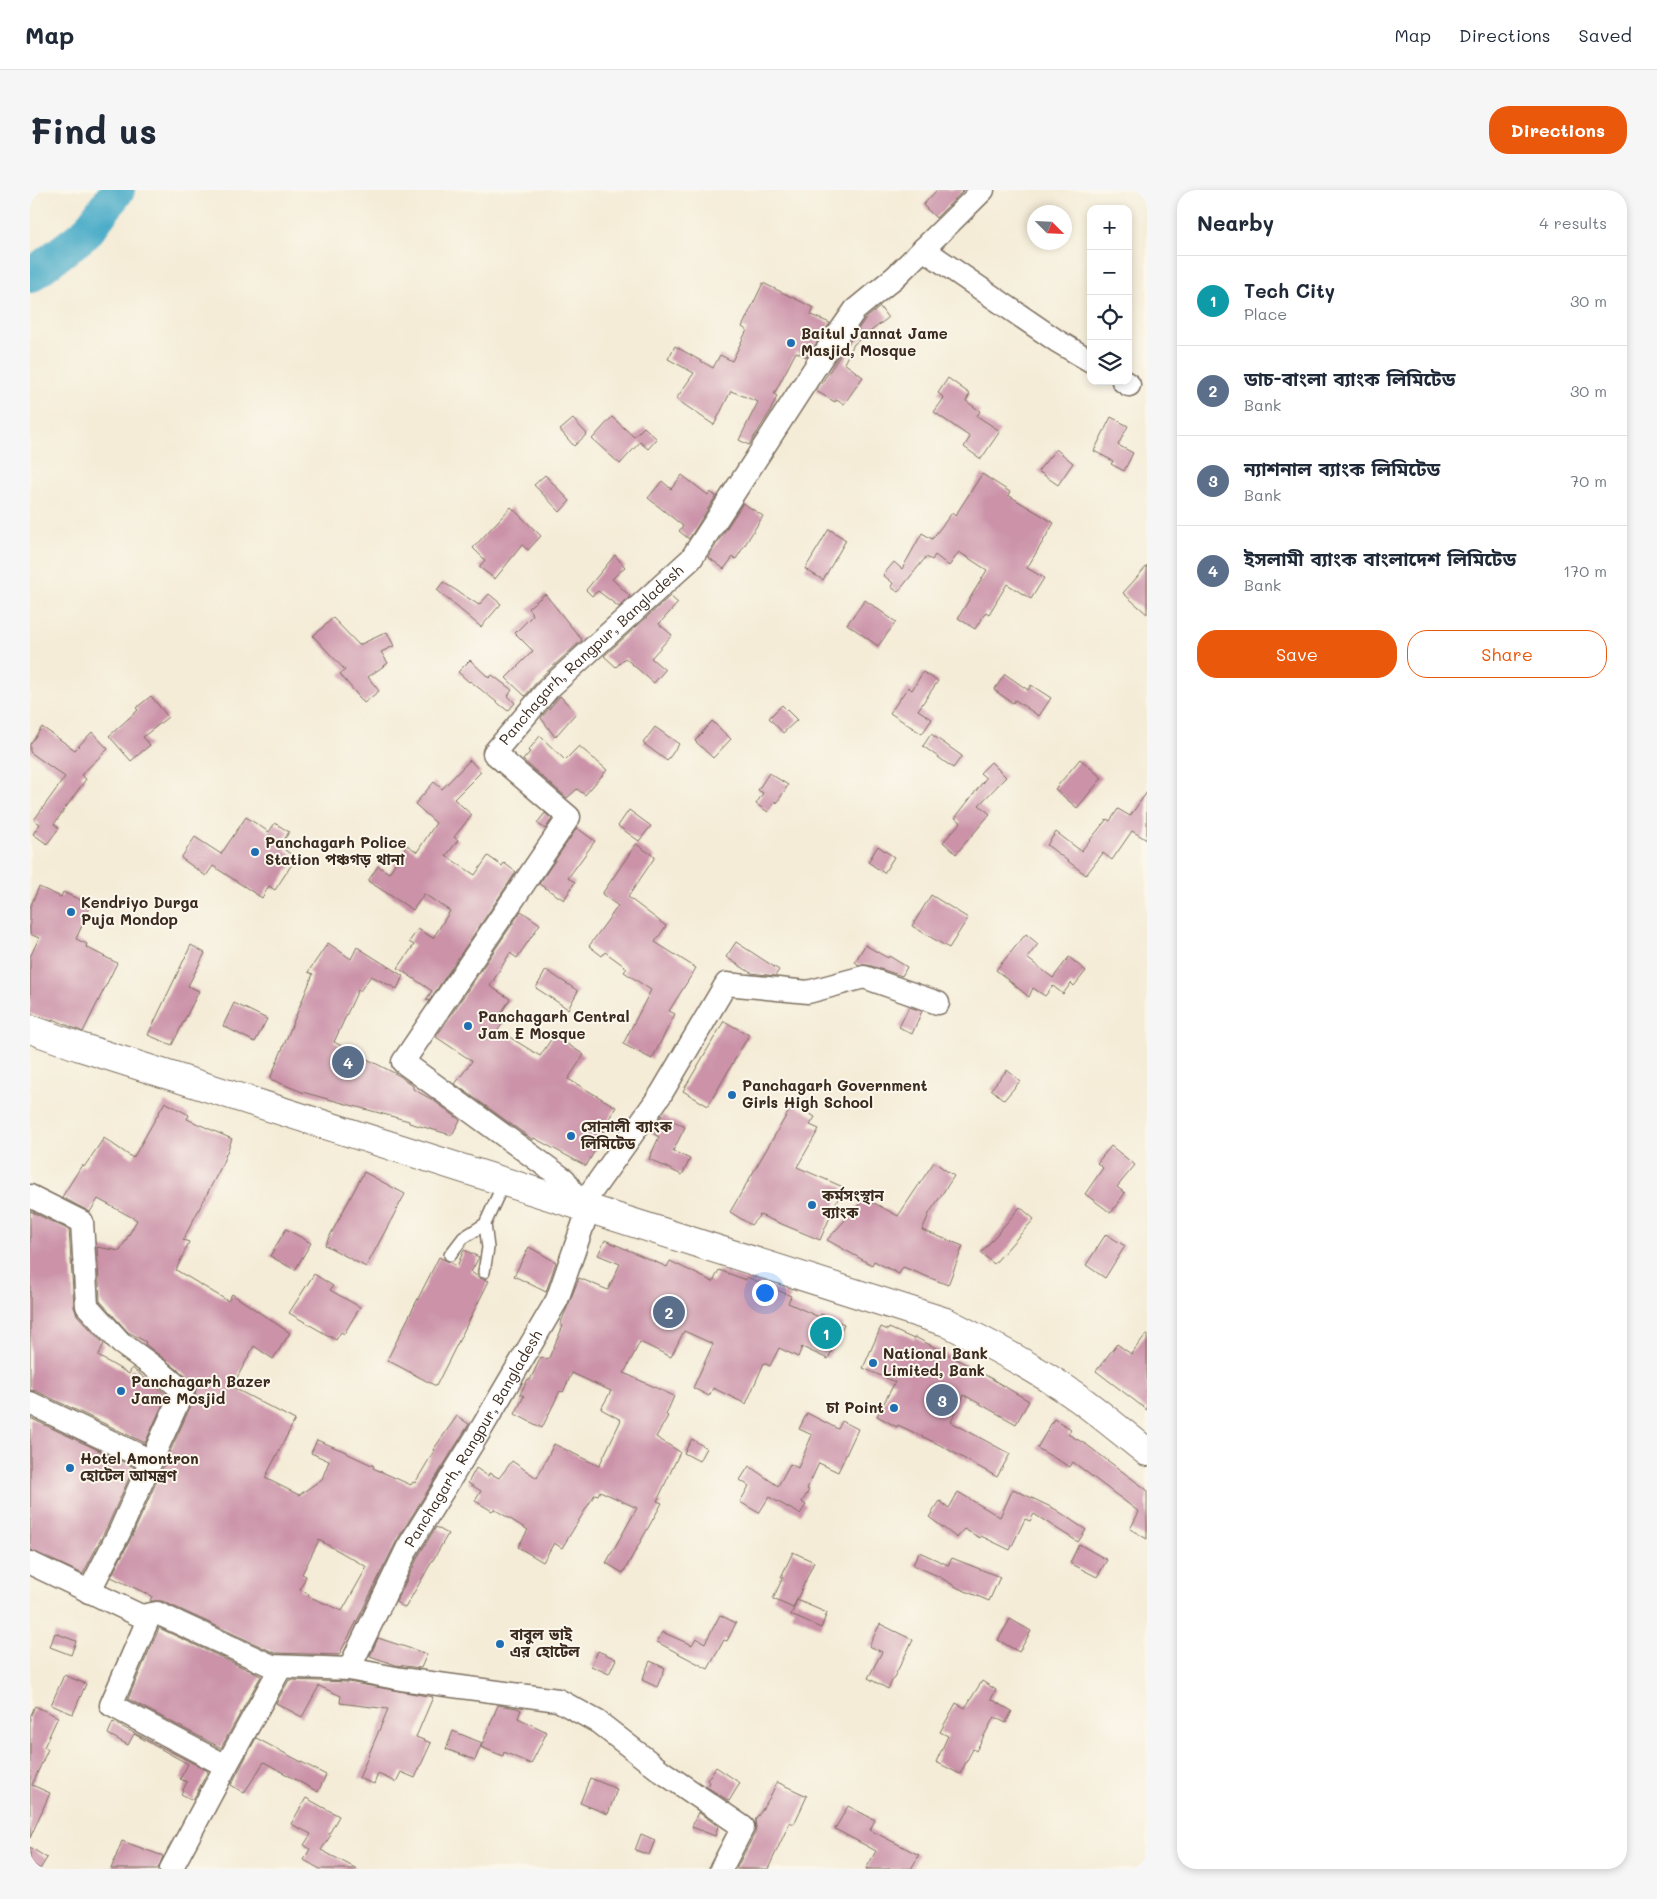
<!DOCTYPE html>
<html lang="en">
<head>
<meta charset="utf-8">
<style>
  body { margin:0; font-family:Mali,"Noto Sans Bengali",sans-serif; background:#f6f6f7; color:#1f2937 }
  .controls { position:absolute; right:15px; top:15px; display:grid; overflow:hidden; border-radius:10px; box-shadow:0 2px 8px #0003 }
  .controls button { width:45px; height:45px; display:grid; place-items:center; padding:0; border:0; border-bottom:1px solid #e0e1e3; background:#fff; color:#1f2937; font:25px sans-serif }
  .compass { position:absolute; left:997px; top:15px; width:45px; height:45px; border-radius:50%; background:#fff; box-shadow:0 2px 8px #0003; rotate:114deg }
  .you { position:absolute; left:734px; top:1102px; width:18px; height:18px; margin:-12px; border:4px solid #fff; border-radius:50%; background:#1a73e8; box-shadow:0 0 0 8px #1a73e833 }
  .badge { display:grid; place-items:center; width:32px; height:32px; border-radius:50%; background:#ea580c; color:#fff; font-size:16px; font-weight:700 }
  .pin { position:absolute; translate:-50% -50%; border:2px solid #fff; box-shadow:0 1px 5px #0006 }
  .list { margin:0; padding:0; list-style:none }
  h2 { display:flex; justify-content:space-between; align-items:center; height:65px; margin:0; padding:0 20px; font-size:21px }
  h2 small { font-size:16px; font-weight:400; color:#747a83 }
  .list li { display:grid; grid-template-columns:32px 1fr auto; gap:15px; align-items:center; box-sizing:border-box; height:90px; padding:0 20px; border-top:1px solid #e0e1e3 }
  .list b { display:block; font-size:19px; white-space:nowrap }
  .list p { margin:0; font-size:16px; white-space:nowrap; color:#747a83 }
  .list em { font-size:16px; font-style:normal; color:#747a83 }
  .actions { display:flex; gap:10px; padding:15px 20px }
  .actions a { flex:1; padding:11px 0; border:1px solid #ea580c; border-radius:20px; text-align:center; font-size:18px; color:#ea580c }
  .actions .main { background:#ea580c; color:#fff }
  .icon { flex:none; width:28px; height:28px; fill:none; stroke:currentColor; stroke-width:2; stroke-linecap:round; stroke-linejoin:round }
  .map { position:relative; flex:none; width:1117px; height:1679px; overflow:hidden; border-radius:20px }
  header { display:flex; align-items:center; gap:30px; box-sizing:border-box; height:70px; padding:0 25px; background:#fff; border-bottom:1px solid #e0e1e3 }
  header strong { font-size:24px }
  nav { display:flex; gap:28px; margin-inline-start:auto; font-size:18px }
  .intro { display:flex; align-items:center; justify-content:space-between; box-sizing:border-box; height:120px; padding:0 30px }
  h1 { margin:0; font-size:35px }
  .button { padding:12px 22px; border-radius:20px; background:#ea580c; color:#fff; font-size:18px; font-weight:700 }
  main { display:flex; gap:30px; padding:0 30px }
  aside { flex:1; background:#fff; border-radius:20px; box-shadow:0 2px 8px #0003 }
  .map>svg:first-child { display:block }
  .lines { fill:none; stroke-linecap:round; stroke-linejoin:round }
  .river { stroke:#49acc8; stroke-width:34 }
  .building { fill:#cb92a8; fill-rule:evenodd }
  .service-casing { stroke:#7c6e5f; stroke-width:14 }
  .minor-casing { stroke:#7c6e5f; stroke-width:25 }
  .trunk-casing { stroke:#7c6e5f; stroke-width:30 }
  .service { stroke:#fff; stroke-width:11 }
  .minor { stroke:#fff; stroke-width:22 }
  .trunk { stroke:#fff; stroke-width:28 }
  .poi-dot { fill:#1f6fb2; stroke:#fbf7ec; stroke-width:2 }
  .labels { text-anchor:middle; stroke-width:4; stroke-linejoin:round; paint-order:stroke }
  .poi-label { font-size:15px; font-weight:bold; fill:#3b2a1e; stroke:#fbf7ec; text-anchor:start }
  .street-label { font-size:15px; fill:#3b2a1e; stroke:#fbf7ec }
</style>
</head>
<body>
<header>
<strong>Map</strong>
<nav><a>Map</a><a>Directions</a><a>Saved</a></nav>
</header>
<div class="intro"><h1>Find us</h1><a class="button">Directions</a></div>
<main>
<div class="map">
<svg width="1117" height="1679" viewBox="0 0 1117 1679">
  <rect width="100%" height="100%" fill="#fbf7ec"/>
  <filter id="ink" filterUnits="userSpaceOnUse"><feTurbulence type="fractalNoise" baseFrequency=".02" numOctaves="2"/><feDisplacementMap in="SourceGraphic" scale="10" xChannelSelector="R" yChannelSelector="G"/><feConvolveMatrix kernelMatrix="1 2 1 2 8 2 1 2 1" color-interpolation-filters="sRGB"/></filter>
  <filter id="wash" filterUnits="userSpaceOnUse"><feTurbulence type="fractalNoise" baseFrequency=".0096" numOctaves="4" result="noise"/><feDisplacementMap in="SourceGraphic" scale="20" xChannelSelector="R" yChannelSelector="G"/><feGaussianBlur stdDeviation="1.12" result="paint"/><feColorMatrix in="noise" values="0 0 0 0 0 0 0 0 0 0 0 0 0 0 0 0 0 1.4 0 .05"/><feComposite in="paint" operator="in"/></filter>
  <g filter="url(#wash)">
    <rect width="100%" height="100%" fill="#f4ecd7"/>
    <g class="lines">
      <path class="river" d="M0,86l56,-43 32,-43"/>
    </g>
    <g id="blocks">
      <path class="building" d="M907,0h27l-28,28 -13,-13z
        M733,93l51,25 -3,7 19,8 -23,34 -11,-5 -22,42 3,2 -7,16 -21,33 -10,-5 19,-38 -27,-11 -17,34 -38,-26 18,-26 -26,-14 7,-13 38,22 7,-13 12,6 15,-31 -5,-3z
        M850,117l8,11 -34,26 -10,19 19,14 -19,27 -8,-4 -1,2 -19,-11 49,-72z
        M918,188l22,16 -4,7 14,10 -3,5 23,15 -19,28 -17,-12 6,-10 -36,-25 10,-14 -6,-5z
        M582,227l22,20 10,-10 13,12 -9,10 -8,-7 -20,22 -28,-25z
        M1081,227l17,9 -10,19 15,8 -9,18 -13,-7 2,-3 -19,-10z
        M543,229l14,15 -13,12 -14,-16z
        M1026,259l17,14 -15,22 -20,-14z
        M952,284l28,18 -2,3 46,28 -27,45 17,10 -13,21 -24,-15 -18,30 -3,-2 -11,17 -17,-11 29,-48 -28,-18 -10,14 -14,-11 -3,5 -6,-3 -28,35 -7,-5 2,-4 -10,-8 11,-13 8,7 20,-36 10,6 20,-26 3,3z
        M515,285l25,26 -10,11 -26,-27z
        M652,285l26,20 2,-3 6,4 -27,43 -10,-8 4,-5 -35,-28 14,-17 9,8z
        M713,313l20,13 -27,43 -3,-2 -9,12 -16,-12z
        M481,317l30,29 -13,14 -6,-5 -27,34 -16,-12 6,-7 -12,-12z
        M799,339l17,11 -23,40 -18,-11z
        M585,365l10,12 -13,12 18,17 -11,11 -21,-16 -6,5 -6,-6z
        M1117,376v48l-24,-21z
        M413,392l36,23 10,-11 12,10 -20,23 -44,-37z
        M515,404l37,46 -42,38 -15,18 -19,-18 27,-27 -18,-18 18,-18 -5,-7z
        M640,406l8,7 -19,21 13,11 -21,23 14,12 -11,13 -29,-25 -9,9 -12,-11z
        M835,410l31,22 -18,24 -31,-22z
        M303,428l26,27 28,-13 7,14 -13,6 7,11 -20,14 11,14 -15,12 -24,-29 5,-4 -32,-34z
        M440,470l19,18 3,-3 20,15 -4,6 7,7 -7,8 -38,-30 -1,1 -11,-10z
        M893,482l15,9 -20,29 14,9 -10,15 -32,-21 18,-26 4,3z
        M975,484l23,16 3,-5 20,13 -12,18 -24,-16 -2,3 -19,-13z
        M121,506l17,21 -25,20 7,8 -19,16 -22,-25 29,-26 -2,-2z
        M530,506l16,17 -21,24 -14,-19z
        M752,515l15,15 -14,13 -14,-15z
        M682,531l19,18 -18,19 -18,-17z
        M12,537l33,23 17,-18 16,17 -27,26 5,4 -32,45 5,4 -12,16 -14,-10 7,-10 -6,-4 31,-43 -35,-25v-8z
        M625,537l24,17 -12,17 -24,-18z
        M901,544l31,22 -9,12 -30,-22z
        M510,546l25,24 14,-14 28,24 -22,25 -8,-6 -10,9 -44,-38 7,-8 -2,-1z
        M1050,569l22,19 -25,30 -22,-19z
        M440,570l11,12 -27,27 18,16 -18,22 4,3 -12,16 29,19 13,-19 14,10 2,-3 12,9 -87,129 -3,-1 6,-9 -34,-23 16,-23 -5,-3 9,-13 15,9 17,-27 -26,-17 -11,16 -45,-29 10,-15 11,7 18,-28 10,7 19,-29 -21,-19 19,-22 8,7z
        M961,572l15,15 -27,28 11,9 -34,40 -13,-12 18,-20 -6,-4 31,-40 -6,-5z
        M739,583l19,12 -11,18 -2,-2 -7,11 -12,-8 7,-11 -5,-3z
        M1117,602v48l-15,-9 -20,29 -9,-7 -17,22 -39,-30 9,-13 25,19 26,-32 3,2 8,-12 12,7z
        M599,620l22,16 -12,15 -21,-15z
        M515,623l7,6 -7,10 -8,-6z
        M216,627l23,15 6,-9 14,9 -5,8 5,3 -4,7 11,8 -21,32 -6,-4 -7,12 -49,-32 -7,10 -25,-18 14,-21 26,17z
        M547,638l18,13 -27,37 7,4 -11,18 -25,-16z
        M606,654l19,13 -27,40 38,29 -11,16 41,26 -27,43 6,3 -23,45 -29,-15 28,-54 -27,-18 3,-4 -22,-16 -3,4 -13,-10 29,-40 -16,-12z
        M848,656l16,11 -10,16 -16,-11z
        M9,697l22,10 2,-5 28,13 -15,34 11,5 -1,3 31,16 -34,69 -30,-13 -1,1 -22,-6v-57l9,-19 -9,-4v-27z
        M901,705l37,23 -19,30 -37,-22z
        M491,721l19,13 -23,34 -7,-5 -20,33 20,13 -10,16 6,4 -8,11 42,26 14,-21 30,20 -16,24 48,28 -14,24 3,2 -19,33 -52,-28 -1,2 -78,-56 17,-23 -36,-24z
        M996,744l12,10 -11,14 26,20 16,-21 17,14 -12,15 -3,-3 -8,11 -10,-8 -8,10 -12,-8 -4,9 -33,-27z
        M706,752l43,28 -4,6 -24,-3 -25,-16z
        M298,753l23,16 6,-12 46,29 -6,13 -26,-13 -11,15 -2,-1 -24,52 66,34 13,10v3l20,11 27,20 -8,15 -43,-12v-2l-107,-29 -32,-13 43,-105 -5,-2z
        M161,755l14,8 -17,33 11,5 -27,54 -24,-10z
        M835,755l23,13 1,-2 18,11 -5,9 -34,-11h-9l-4,-3z
        M516,780l32,21 -10,18 -32,-21z
        M204,813l33,16 -12,23 -32,-16z
        M879,817l13,4 -10,23 -13,-7z
        M694,831l25,14 -41,71 -25,-15z
        M977,880l13,11 -16,19 -13,-11z
        M135,912l24,13 -2,4 45,20 -11,28 -38,73 6,2 -13,28 52,31 4,-7 58,39 -17,26 -19,-13 -22,41 63,33 -30,58 34,17 23,-16 7,-18 -18,-8 6,-13 29,12v1l28,13 -1,2 38,17 2,-3 2,1 19,-32 -1,-1 24,-34 12,8 -72,116 -38,77 -20,38 -64,-2 -113,-52h-12l2,-5 -41,-19 21,-41 63,-140 1,-7 -4,-8 -47,-37 1,-2 -18,-10 -28,-31 -3,-54 23,4 17,-31 -39,-21 -8,13 -28,-15 20,-32 2,2 20,-29 29,20zM289,1350l48,27 -25,44 -34,-15 1,-2 -9,-4 6,-14 -4,-2z
        M763,914l22,13 -5,8 9,4 -22,38 46,20 -23,53 -60,-25 -9,10 -21,-13z
        M632,925l23,12 -12,24 17,8 -8,16 -33,-16 10,-22 -7,-4z
        M1081,956l24,19 -18,22 8,6 -14,20 -26,-19 18,-26 -6,-5z
        M904,972l20,14 -24,36 -8,18 41,16 -15,39 -45,-18 -4,7 -25,-13 -2,4 -45,-25 38,-42 33,18z
        M334,982l41,22 -39,73 -41,-22z
        M990,1017l14,12 -40,45 -13,-11z
        M0,1021l39,19 5,77 3,8 27,29 -6,12 31,18 3,-6 35,27 -22,48 -109,-52 -6,-1z
        M256,1039l25,14 -16,27 -25,-14z
        M1076,1044l19,12 -20,32 -19,-13z
        M575,1050l62,27 3,-6 43,21 6,-12 27,10 1,-3 44,19 -3,7 31,14 2,-3 23,10 -16,35 -26,-12 -4,10 -19,-9 -9,18 -6,-3 -18,41 -33,-16 -4,8 -16,-8 20,-44 -29,-13 -13,26 -31,-15 -16,31 50,23 -8,19 2,1 -12,21 24,15 -23,49 5,2 -39,70 -17,-10 31,-55 -37,-17 -2,4 -3,-1 -33,54 -8,-5 -11,19 -25,-15 10,-17 -34,-21 -2,2 -17,-10 6,-10 -13,-8 8,-15 12,8 1,-3 10,5 13,-17 25,17 17,-34 45,22 22,-46 -20,-11 10,-18 -39,-18 -9,19 -3,-1 -18,37 -27,-14 9,-18 -4,-2 8,-15 2,1 11,-23 7,3 15,-34 -3,-1 19,-47 29,12 12,-26 -22,-9z
        M499,1057l27,15 -10,30 -32,-16z
        M434,1060l15,7 -8,15 9,6 9,3 -53,105 -49,-26 52,-103 18,9z
        M284,1084l19,12 -3,4 30,17 -16,27 -3,-2 -5,8 -47,-27z
        M851,1137l7,3 1,-2 25,11 1,-2 62,33 52,31 -13,23 -52,-29 -13,27 59,32 -13,23 -57,-32 -42,-20 -1,2 -20,-11 18,-34 -32,-14z
        M1117,1143v77l-51,-39 21,-27 14,10z
        M777,1223l31,16 4,-8 16,8 -20,43 -19,-9 -12,26 2,1 -7,12 4,3 -6,9 -31,-17 -10,16 -19,-11 9,-16 -9,-6 9,-14 29,20 12,-22 8,4 14,-33 -13,-6z
        M0,1228l104,49 -26,58 -25,49 -53,-24z
        M1024,1229l17,10 -3,5 19,11 60,45v49l-17,-10 9,-17 -66,-50 -3,5 -33,-19z
        M662,1249l14,9 -7,13 -15,-8z
        M983,1299l42,20 31,21 -8,12 -44,-28 -4,7 -5,-2 -15,31 -29,-14 -1,2 -16,-9 -7,9 -28,-21 11,-16 9,7 9,-16 42,25z
        M406,1337l12,7 -43,74 -9,-6 24,-49z
        M1049,1354l28,16 -10,17 -27,-14z
        M763,1362l21,10 -21,46 -20,-9 10,-22h-2z
        M889,1362l29,13 4,-7 48,19 -11,24 -31,-13 -20,-12 -25,-11z
        M767,1410l30,13 -6,15 -30,-13z
        M690,1425l16,8 -9,18 -3,-1 -16,29 -51,-27 5,-10 30,13 4,-7 9,5z
        M980,1429l21,12 -12,21 -21,-12z
        M850,1434l33,16 -25,49 -20,-11 14,-26 -13,-6z
        M129,1438l102,48 -40,72 -93,-49z
        M25,1443l21,8 -5,14 -21,-8z
        M348,1448l49,16 -6,14 -25,-3 -26,-9z
        M568,1461l18,8 -7,15 -18,-8z
        M620,1471l15,7 -8,19 -15,-7z
        M34,1485l22,9 -13,30 -22,-9z
        M259,1490l59,2 85,15 -17,40 15,6 -16,35 -14,-6 -5,10 -18,-8 -4,10 -15,-6 29,-69 -48,-6 1,-7 -22,-10 -17,31 -26,-14z
        M952,1491l14,9 -5,9 21,12 -6,12 -12,-6 -18,34 -3,-2 -13,25 -24,-12 12,-26 -8,-4 16,-29 9,5z
        M468,1515l19,3 4,2 -3,8 29,14 -16,32 -27,-12 -1,4 -22,-9z
        M5,1516l23,11 -14,30 4,2 -16,36 18,8 -20,45v-121z
        M83,1532l95,49 -15,29 -12,-6 6,-12 -7,-3 8,-15 -54,-30 -6,11 -20,-11z
        M423,1541l29,12 -7,17 -29,-11z
        M226,1548l70,37 -8,17 -54,-30 -20,31 -13,-8z
        M686,1577l24,16 -11,18 -22,-14 2,-5 -2,-2z
        M560,1588l27,11 -9,25 -28,-11z
        M747,1592l30,14 -13,28 -4,-2 -22,47h-32l19,-36 1,-6 -1,-6 2,-5h1l12,-19z
        M276,1608l33,18 -10,18 2,1 -10,15 36,19h-37l-16,-9 6,-11 -6,-4 7,-11 -20,-10z
        M818,1616l27,14 -5,10 49,25 -8,14h-45l10,-18 -41,-22z
        M668,1622l20,14 -3,10 -23,-9z
        M611,1644l14,6 -6,15 -14,-5z
        M92,1651l41,15 -5,13h-47z
        M0,1657l17,11 -7,11 -10,-5z"/>
    </g>
  </g>
  <g filter="url(#ink)">
    <use href="#blocks" fill-opacity="0" stroke="#7c6e5f" stroke-width="1"/>
    <g class="lines">
      <g class="service-casing">
        <path id="service" d="M420,1065l13,-17 22,-14
          M454,1082l4,-24 -3,-24 19,-42"/>
      </g>
      <g class="minor-casing">
        <g id="minor">
          <path d="M893,59l134,92 34,20"/>
          <path d="M1093,191l6,4"/>
          <path d="M0,1006l52,26 5,84 34,37 41,30 21,18 -32,70"/>
          <path d="M551,1016l80,-112 65,-110 82,8 56,-15 74,26"/>
          <path d="M0,1213l121,58 -31,70 -31,61"/>
          <path id="s1" d="M0,1373l111,53 16,-3 115,53 77,3 59,-122 72,-116 77,-131 28,-81 -4,-13 -16,-26 -162,-118 166,-245 -75,-64 55,-65 142,-129 129,-199 35,-50 40,-33 88,-87"/>
          <path d="M120,1425l-39,90 115,61 55,-99"/>
          <path d="M319,1479l52,10 157,21 40,22 63,49 82,56 -22,42"/>
          <path d="M141,1679l55,-103"/>
        </g>
      </g>
      <g class="trunk-casing">
        <path id="trunk" d="M0,839l50,18 866,275c45,23 90,46 131,75 24,17 47,37 70,55"/>
      </g>
      <use href="#service" class="service"/>
      <use href="#minor" class="minor"/>
      <use href="#trunk" class="trunk"/>
    </g>
  </g>
  <g class="poi-dot">
    <circle cx="761" cy="153" r="5"/>
    <circle cx="225" cy="662" r="5"/>
    <circle cx="41" cy="722" r="5"/>
    <circle cx="438" cy="836" r="5"/>
    <circle cx="702" cy="905" r="5"/>
    <circle cx="541" cy="946" r="5"/>
    <circle cx="782" cy="1015" r="5"/>
    <circle cx="843" cy="1173" r="5"/>
    <circle cx="91" cy="1201" r="5"/>
    <circle cx="864" cy="1218" r="5"/>
    <circle cx="40" cy="1278" r="5"/>
    <circle cx="470" cy="1454" r="5"/>
  </g>
  <g class="labels">
    <g class="poi-label">
      <text x="771" y="149">Baitul Jannat Jame<tspan x="771" dy="17">Masjid, Mosque</tspan></text>
      <text x="235" y="658">Panchagarh Police<tspan x="235" dy="17">Station পঞ্চগড় থানা</tspan></text>
      <text x="51" y="718">Kendriyo Durga<tspan x="51" dy="17">Puja Mondop</tspan></text>
      <text x="448" y="832">Panchagarh Central<tspan x="448" dy="17">Jam E Mosque</tspan></text>
      <text x="712" y="901">Panchagarh Government<tspan x="712" dy="17">Girls High School</tspan></text>
      <text x="551" y="942">সোনালী ব্যাংক<tspan x="551" dy="17">লিমিটেড</tspan></text>
      <text x="792" y="1011">কর্মসংস্থান<tspan x="792" dy="17">ব্যাংক</tspan></text>
      <text x="853" y="1169">National Bank<tspan x="853" dy="17">Limited, Bank</tspan></text>
      <text x="101" y="1197">Panchagarh Bazer<tspan x="101" dy="17">Jame Mosjid</tspan></text>
      <text x="854" y="1223" text-anchor="end">চা Point</text>
      <text x="50" y="1274">Hotel Amontron<tspan x="50" dy="17">হোটেল আমন্ত্রণ</tspan></text>
      <text x="480" y="1450">বাবুল ভাই<tspan x="480" dy="17">এর হোটেল</tspan></text>
    </g>
    <g class="street-label">
      <text dy="5" stroke="none"><textPath href="#s1" startOffset="1630">Panchagarh, Rangpur, Bangladesh</textPath></text>
      <text dy="5" stroke="none"><textPath href="#s1" startOffset="605">Panchagarh, Rangpur, Bangladesh</textPath></text>
    </g>
  </g>
</svg>
<div class="controls">
<button>+</button>
<button>−</button>
<button><svg class="icon" aria-label="locate" viewBox="0 0 24 24"><circle cx="12" cy="12" r="6"/><path d="M12 2v4M12 18v4M2 12h4M18 12h4"/></svg></button>
<button><svg class="icon" aria-label="layers" viewBox="0 0 24 24"><path d="M12 4l9 5-9 5-9-5zM3 14l9 5 9-5"/></svg></button>
</div>
<svg class="compass" viewBox="-18 -18 36 36"><path d="M0-13l5 13h-10z" fill="#e53935"/><path d="M0 13l5-13h-10z" fill="#747a83"/></svg>
<div class="you"></div>
<div class="pin badge" style="left:796px;top:1143px;background:#0f9aa8">1</div>
<div class="pin badge" style="left:639px;top:1122px;background:#5c6f8a">2</div>
<div class="pin badge" style="left:912px;top:1210px;background:#5c6f8a">3</div>
<div class="pin badge" style="left:318px;top:872px;background:#5c6f8a">4</div>
</div>
<aside>
<h2>Nearby<small>4 results</small></h2>
<ul class="list">
<li><span class="badge" style="background:#0f9aa8">1</span><div><b>Tech City</b><p>Place</p></div><em>30 m</em></li>
<li><span class="badge" style="background:#5c6f8a">2</span><div><b>ডাচ-বাংলা ব্যাংক লিমিটেড</b><p>Bank</p></div><em>30 m</em></li>
<li><span class="badge" style="background:#5c6f8a">3</span><div><b>ন্যাশনাল ব্যাংক লিমিটেড</b><p>Bank</p></div><em>70 m</em></li>
<li><span class="badge" style="background:#5c6f8a">4</span><div><b>ইসলামী ব্যাংক বাংলাদেশ লিমিটেড</b><p>Bank</p></div><em>170 m</em></li>
</ul>
<div class="actions"><a class="main">Save</a><a>Share</a></div>
</aside>
</main>
</body>
</html>
